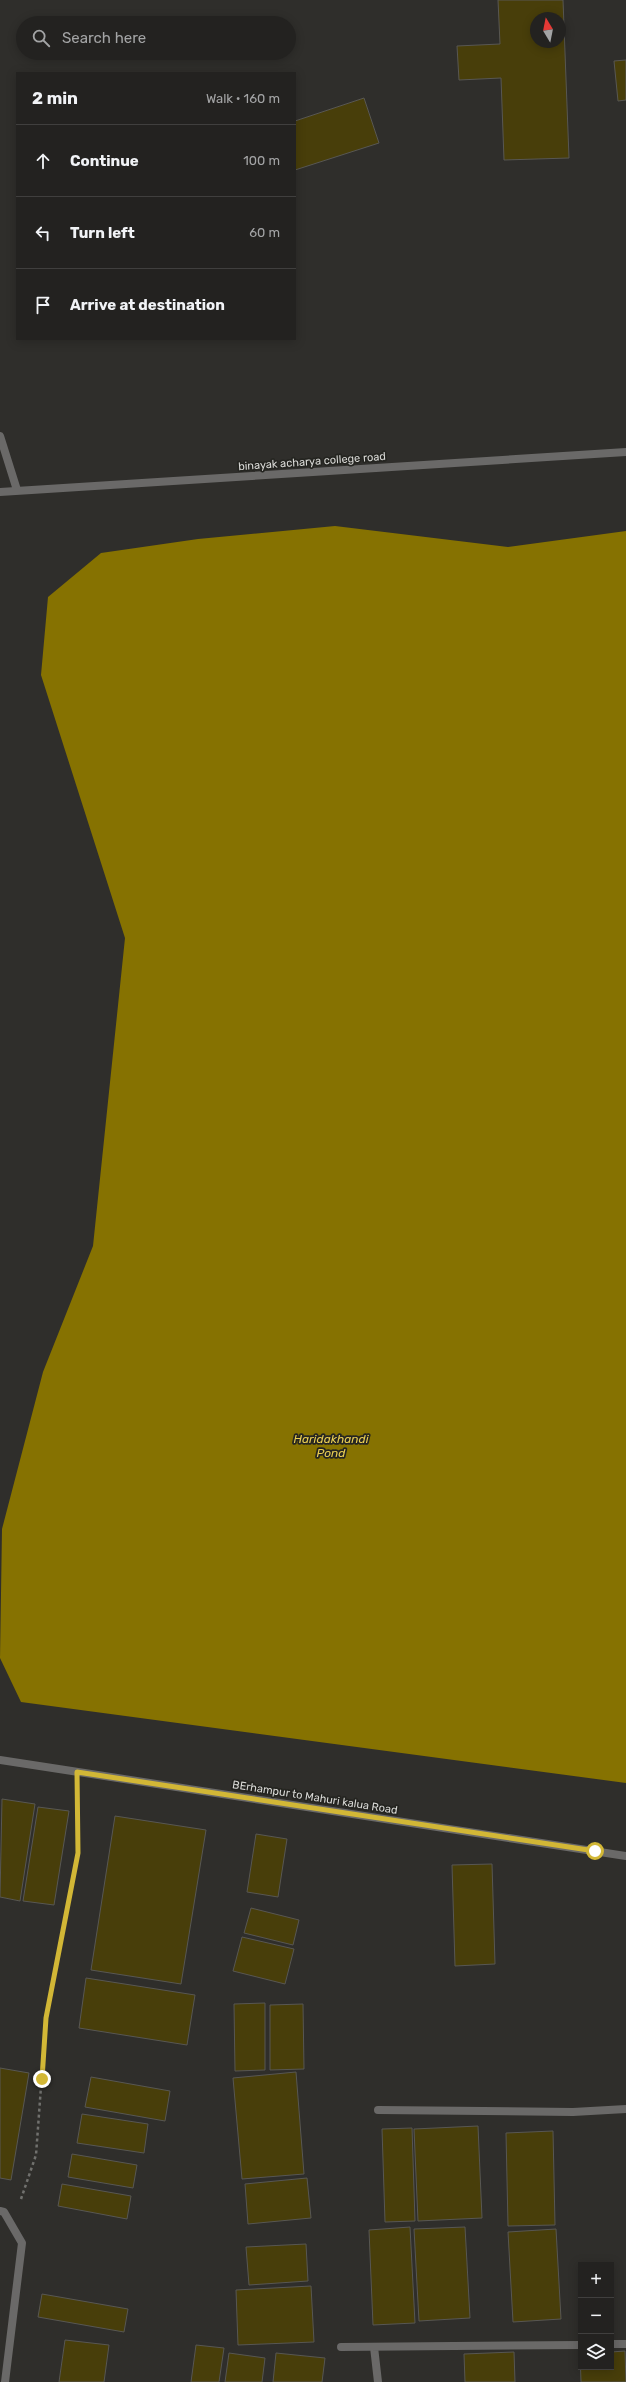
<!DOCTYPE html>
<html lang="en">
<head>
<meta charset="utf-8">
<style>
  body { margin:0; font-family:Rubik,sans-serif; background:#2b2a29; color:#f1f3f6 }
  .controls { position:absolute; right:12px; bottom:12px; display:grid; overflow:hidden; border-radius:0px; box-shadow:0 2px 10px #0003 }
  .controls button { width:36px; height:36px; display:grid; place-items:center; padding:0; border:0; border-bottom:1px solid #403f3e; background:#232220; color:#f1f3f6; font:20px sans-serif }
  .compass { position:absolute; left:530px; top:12px; width:36px; height:36px; border-radius:50%; background:#232220; box-shadow:0 2px 10px #0003; rotate:350deg }
  .stop { position:absolute; width:12px; height:12px; margin:-9px; border:3px solid #d2b736; border-radius:50%; background:#fff }
  .stop.end { background:#d2b736; border-color:#fff; box-shadow:0 1px 4px #0008 }
  .list { margin:0; padding:0; list-style:none }
  h2 { display:flex; justify-content:space-between; align-items:center; height:52px; margin:0; padding:0 16px; font-size:17px }
  h2 small { font-size:13px; font-weight:400; color:#a3a4a5 }
  .list li { display:grid; grid-template-columns:26px 1fr auto; gap:12px; align-items:center; box-sizing:border-box; height:72px; padding:0 16px; border-top:1px solid #403f3e }
  .list b { display:block; font-size:15px; white-space:nowrap }
  .list em { font-size:13px; font-style:normal; color:#a3a4a5 }
  .icon { flex:none; width:22px; height:22px; fill:none; stroke:currentColor; stroke-width:2; stroke-linecap:round; stroke-linejoin:round }
  .map { position:relative; flex:none; width:626px; height:2382px; overflow:hidden }
  .search { position:absolute; background:#232220; box-shadow:0 2px 10px #0003; left:16px; top:16px; width:280px; height:44px; display:flex; align-items:center; gap:10px; box-sizing:border-box; padding:0 14px; border-radius:22px; color:#a3a4a5; font-size:15px }
  .panel { position:absolute; background:#232220; box-shadow:0 2px 10px #0003; left:16px; top:72px; width:280px; height:268px; border-radius:0px }
  .map>svg:first-child { display:block }
  .water { fill:#867201 }
  .building { fill:#483e0a; stroke:#585753; fill-rule:evenodd }
  .lines { fill:none; stroke-linecap:round; stroke-linejoin:round }
  .path { stroke:#71716e; stroke-width:2.5; stroke-dasharray:3 3; stroke-linecap:butt }
  .minor { stroke:#6a6968; stroke-width:8 }
  .tertiary { stroke:#6a6968; stroke-width:8 }
  .route { stroke:#d2b736; stroke-width:5 }
  .labels { text-anchor:middle; stroke-width:3.5; stroke-linejoin:round; paint-order:stroke }
  .street-label { font-size:11px; fill:#dadad7; stroke:#252521 }
  .water-label { font-size:12px; font-style:italic; fill:#ebcf53; stroke:#252521 }
</style>
</head>
<body>
<div class="map">
<svg width="626" height="2382" viewBox="0 0 626 2382">
  <rect width="100%" height="100%" fill="#2f2e2b"/>
  <path class="water" d="M335,526l173,21 118,-16v1252l-605,-81 -21,-44 2,-129 41,-157 50,-126 32,-308 -84,-263 7,-78 53,-44 97,-14z"/>
  <path class="building" d="M498,0h65l6,158 -65,2 -3,-82 -42,2 -2,-34 43,-2zM536,18h24v24h-24z
    M626,60v40l-8,1 -4,-40z
    M364,98l15,45 -84,27v-49z
    M2,1799l33,5 -15,97 -20,-4z
    M38,1807l31,4 -15,94 -31,-4z
    M115,1816l91,14 -25,154 -90,-14z
    M256,1834l31,5 -9,58 -31,-5z
    M492,1864l3,100 -40,2 -3,-101z
    M251,1908l48,12 -6,25 -49,-12z
    M242,1937l52,12 -9,35 -52,-13z
    M86,1978l109,17 -8,50 -108,-17z
    M265,2003v67l-30,1 -1,-67z
    M303,2004l1,65 -34,1v-65z
    M0,2068l29,5 -18,107 -11,-2z
    M296,2072l8,102 -62,5 -9,-101z
    M91,2077l79,14 -5,30 -80,-14z
    M82,2114l66,10 -4,29 -67,-10z
    M478,2126l4,92 -64,3 -4,-92z
    M412,2128l3,93 -30,1 -3,-93z
    M553,2131l2,94 -47,1 -2,-93z
    M72,2154l65,11 -4,23 -65,-11z
    M307,2178l4,40 -63,6 -3,-40z
    M62,2184l69,12 -4,23 -69,-13z
    M410,2227l5,96 -42,2 -4,-95z
    M465,2227l5,91 -51,3 -5,-92z
    M556,2229l5,90 -48,3 -5,-90z
    M306,2244l2,37 -59,4 -3,-38z
    M311,2286l3,56 -76,3 -2,-55z
    M42,2294l86,15 -4,23 -86,-15z
    M65,2340l44,5 -5,37h-45z
    M196,2345l28,3 -5,34h-28z
    M625,2351l1,31h-45l-1,-29 1,14h30v-15z
    M514,2352l1,30h-50l-1,-28z
    M229,2353l36,5 -3,24h-37z
    M276,2353l49,5 -3,24h-49z"/>
  <g class="lines">
    <path class="path" d="M21,2199l15,-44 10,-137 32,-165 -1,-59"/>
    <path class="minor" d="M0,436l17,54
      M0,492l626,-40
      M378,2110l195,2 53,-3
      M0,2211l4,1 18,31 -17,139
      M611,2344h15
      M341,2347l240,-2
      M374,2347l4,35"/>
    <path class="tertiary" d="M0,1760l626,96"/>
  </g>
  <g class="lines">
    <path class="route" d="M42,2079l4,-61 32,-165 -1,-81 518,79"/>
  </g>
  <g class="labels">
    <g class="street-label">
      <text transform="translate(312 461) rotate(-4)" y="4">binayak acharya college road</text>
      <text transform="translate(315 1797) rotate(9)" y="4">BErhampur to Mahuri kalua Road</text>
    </g>
    <g class="water-label">
      <text x="331" y="1443">Haridakhandi<tspan x="331" dy="14">Pond</tspan></text>
    </g>
  </g>
</svg>
<div class="controls">
<button>+</button>
<button>−</button>
<button><svg class="icon" aria-label="layers" viewBox="0 0 24 24"><path d="M12 4l9 5-9 5-9-5zM3 14l9 5 9-5"/></svg></button>
</div>
<svg class="compass" viewBox="-18 -18 36 36"><path d="M0-13l5 13h-10z" fill="#e53935"/><path d="M0 13l5-13h-10z" fill="#a3a4a5"/></svg>
<div class="stop" style="left:595px;top:1851px"></div>
<div class="stop end" style="left:42px;top:2079px"></div>
<div class="search"><svg class="icon" aria-label="search" viewBox="0 0 24 24"><circle cx="10" cy="10" r="6"/><path d="M15 15l6 6"/></svg>Search here</div>
<section class="panel">
<h2>2 min<small>Walk · 160 m</small></h2>
<ul class="list">
<li><svg class="icon" aria-label="ahead" viewBox="0 0 24 24"><path d="M12 20V5M6 11l6-6 6 6"/></svg><div><b>Continue</b></div><em>100 m</em></li>
<li><svg class="icon" aria-label="left" viewBox="0 0 24 24"><path d="M17 20v-9H6M10 6l-5 5 5 5"/></svg><div><b>Turn left</b></div><em>60 m</em></li>
<li><svg class="icon" aria-label="arrive" viewBox="0 0 24 24"><path d="M6 21V4h12l-3 4 3 4H6"/></svg><div><b>Arrive at destination</b></div></li>
</ul>
</section>
</div>
</body>
</html>
